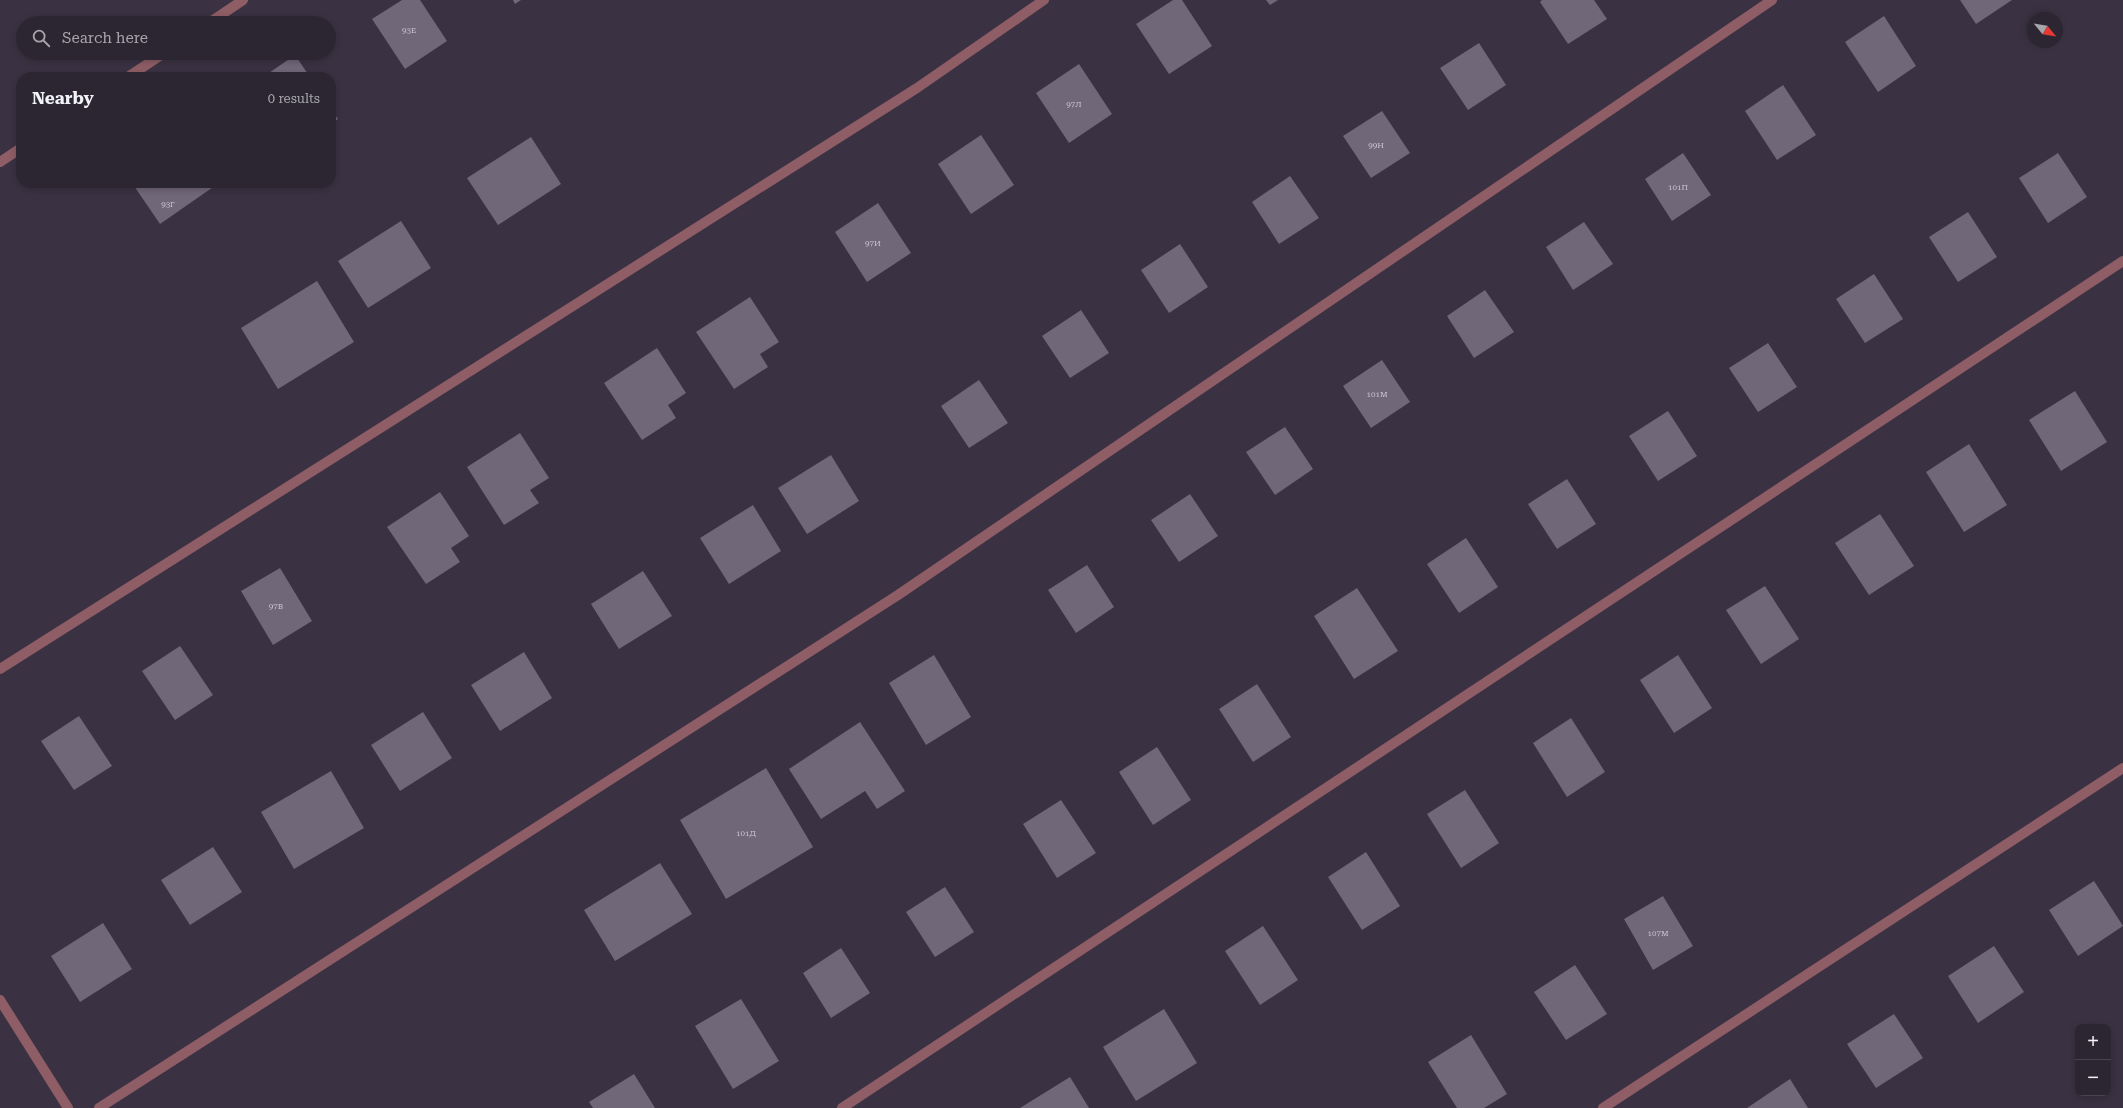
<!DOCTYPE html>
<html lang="en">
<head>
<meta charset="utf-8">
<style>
  body { margin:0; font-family:"Roboto Serif",serif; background:#342e3a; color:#f1f3f6 }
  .controls { position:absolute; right:12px; bottom:12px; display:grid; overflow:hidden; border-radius:8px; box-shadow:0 2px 6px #0003 }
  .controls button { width:36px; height:36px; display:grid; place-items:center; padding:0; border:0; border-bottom:1px solid #48434d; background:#2c2632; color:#f1f3f6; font:20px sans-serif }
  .compass { position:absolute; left:2027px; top:12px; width:36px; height:36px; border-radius:50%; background:#2c2632; box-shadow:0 2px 6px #0003; rotate:120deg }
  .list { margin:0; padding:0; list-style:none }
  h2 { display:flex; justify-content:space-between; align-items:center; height:52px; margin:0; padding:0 16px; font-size:17px }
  h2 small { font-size:13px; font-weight:400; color:#a6a5ac }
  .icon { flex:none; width:22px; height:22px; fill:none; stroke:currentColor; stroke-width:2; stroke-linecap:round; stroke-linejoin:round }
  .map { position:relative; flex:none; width:2123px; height:1108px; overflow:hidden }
  .search { position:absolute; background:#2c2632; box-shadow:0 2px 6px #0003; left:16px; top:16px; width:320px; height:44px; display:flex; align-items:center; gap:10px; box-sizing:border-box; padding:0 14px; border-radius:22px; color:#a6a5ac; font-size:15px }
  .panel { position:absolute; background:#2c2632; box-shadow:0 2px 6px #0003; left:16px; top:72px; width:320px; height:116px; border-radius:16px }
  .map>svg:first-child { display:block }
  .building { fill:#706779 }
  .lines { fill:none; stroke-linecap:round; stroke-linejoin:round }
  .minor { stroke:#8e5d65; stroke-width:10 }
  .labels { text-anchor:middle; stroke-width:3.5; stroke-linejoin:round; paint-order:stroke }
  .number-label { font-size:8px; fill:#cbc5d1 }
</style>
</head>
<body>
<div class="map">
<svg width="2123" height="1108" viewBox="0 0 2123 1108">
  <rect width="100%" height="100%" fill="#3a3242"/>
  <path class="building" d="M402,0h18l27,41 -42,28 -33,-50z
    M513,0h8l-6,4z
    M1173,0h9l30,46 -43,28 -33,-50z
    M1266,0h12l-8,5z
    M1542,0h52l13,19 -39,25 -28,-42z
    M1960,0h52l-36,24z
    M1884,16l32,50 -38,26 -33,-50z
    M1479,43l27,42 -38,25 -28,-42z
    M295,55l15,22h-47z
    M1079,64l33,50 -43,29 -33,-50z
    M1783,85l33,50 -39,25 -32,-49z
    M331,109l7,10 -7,5z
    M1382,111l28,42 -39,25 -28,-42z
    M981,135l33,50 -43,29 -33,-50z
    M531,137l30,47 -63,41 -31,-47z
    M1683,153l28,42 -39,26 -27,-42z
    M2058,153l29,44 -39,26 -29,-45z
    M1290,176l29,42 -40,26 -27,-42z
    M132,183h87l-59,41z
    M878,203l33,50 -44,29 -32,-50z
    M1968,212l29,45 -39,25 -29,-45z
    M401,221l30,47 -63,40 -30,-47z
    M1584,222l29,42 -40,26 -27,-43z
    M1180,244l28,43 -39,26 -28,-43z
    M1874,274l29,45 -38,24 -29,-44z
    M317,281l37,61 -76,47 -37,-61z
    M1485,290l29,42 -40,26 -27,-42z
    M750,297l29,45 -19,12 8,13 -34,22 -38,-57z
    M1081,310l28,43 -39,25 -28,-42z
    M1768,343l29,44 -39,25 -29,-44z
    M657,348l29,45 -18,12 8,13 -34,22 -38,-57z
    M1382,360l28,42 -39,26 -28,-42z
    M979,380l29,43 -39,25 -28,-42z
    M2075,391l32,51 -46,29 -32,-51z
    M1668,411l29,45 -39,25 -29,-45z
    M1285,427l28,42 -38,26 -29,-43z
    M520,433l29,45 -19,12 9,13 -35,22 -37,-58z
    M1969,444l38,61 -43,27 -38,-60z
    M831,455l28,46 -52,33 -29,-46z
    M1567,479l29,45 -39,25 -29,-45z
    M440,492l29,44 -18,12 9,14 -34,22 -39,-57z
    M1190,494l28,42 -39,26 -28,-42z
    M753,505l28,46 -52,33 -29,-46z
    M1880,514l34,52 -45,29 -34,-52z
    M1466,538l32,49 -39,26 -32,-49z
    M1087,565l27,42 -38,26 -28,-43z
    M280,568l32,53 -39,24 -32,-54z
    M643,571l29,45 -53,33 -28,-45z
    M1765,586l34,53 -38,25 -35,-54z
    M1357,588l41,63 -44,28 -40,-63z
    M180,646l33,49 -38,25 -33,-49z
    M524,652l28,46 -52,33 -29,-46z
    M934,655l37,62 -45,28 -37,-62z
    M1678,655l34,53 -38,25 -34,-53z
    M1257,684l34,53 -38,25 -34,-53z
    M423,712l29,46 -52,33 -29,-46z
    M79,716l33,50 -38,24 -33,-49z
    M1571,718l34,54 -38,25 -34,-54z
    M860,722l45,69 -28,18 -12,-18 -44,28 -32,-50z
    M1157,747l34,53 -38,25 -34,-53z
    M766,768l47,79 -87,52 -46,-79z
    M331,771l33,57 -70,41 -33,-57z
    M1465,790l34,53 -38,25 -34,-54z
    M1061,800l35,53 -39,25 -34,-54z
    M213,847l29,45 -52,33 -29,-45z
    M1366,852l34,54 -38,24 -34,-53z
    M660,863l32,51 -77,47 -31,-51z
    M2094,881l29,45 -45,30 -29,-46z
    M945,887l29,45 -39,25 -29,-45z
    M1663,896l30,50 -40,24 -29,-51z
    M103,923l29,46 -52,33 -29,-46z
    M1263,926l35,54 -38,25 -35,-54z
    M1994,946l30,46 -46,31 -30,-47z
    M841,948l29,45 -39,25 -28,-45z
    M1575,965l32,49 -41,26 -32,-48z
    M741,999l38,62 -46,28 -38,-63z
    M1164,1009l33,54 -61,38 -33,-54z
    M1894,1014l29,44 -47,30 -29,-44z
    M1471,1035l36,59 -23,14h-27l-29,-46z
    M634,1074l21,34h-62l-4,-6z
    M1070,1077l19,31h-69z
    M1790,1079l18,29h-61z"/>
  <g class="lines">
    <path class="minor" d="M209,23l34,-23
      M128,77l36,-24
      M0,162l21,-14
      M0,669l917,-581 127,-88
      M0,1000l68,108
      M99,1108l799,-513 874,-595
      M842,1108l1281,-847
      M1603,1108l520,-340"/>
  </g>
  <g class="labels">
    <g class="number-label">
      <text x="409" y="33">93Е</text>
      <text x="1074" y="107">97Л</text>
      <text x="1376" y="148">99Н</text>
      <text x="1678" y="190">101П</text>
      <text x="168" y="207">93Г</text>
      <text x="873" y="246">97И</text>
      <text x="1377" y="397">101М</text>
      <text x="276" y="609">97В</text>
      <text x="746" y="836">101Д</text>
      <text x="1658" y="936">107М</text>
    </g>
  </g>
</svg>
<div class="controls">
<button>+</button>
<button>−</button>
</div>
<svg class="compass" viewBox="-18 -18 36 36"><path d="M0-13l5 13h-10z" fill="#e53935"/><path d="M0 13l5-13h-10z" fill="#a6a5ac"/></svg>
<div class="search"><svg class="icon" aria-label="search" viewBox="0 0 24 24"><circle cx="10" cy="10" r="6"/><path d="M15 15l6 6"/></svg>Search here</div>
<section class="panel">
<h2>Nearby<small>0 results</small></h2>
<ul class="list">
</ul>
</section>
</div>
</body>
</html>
